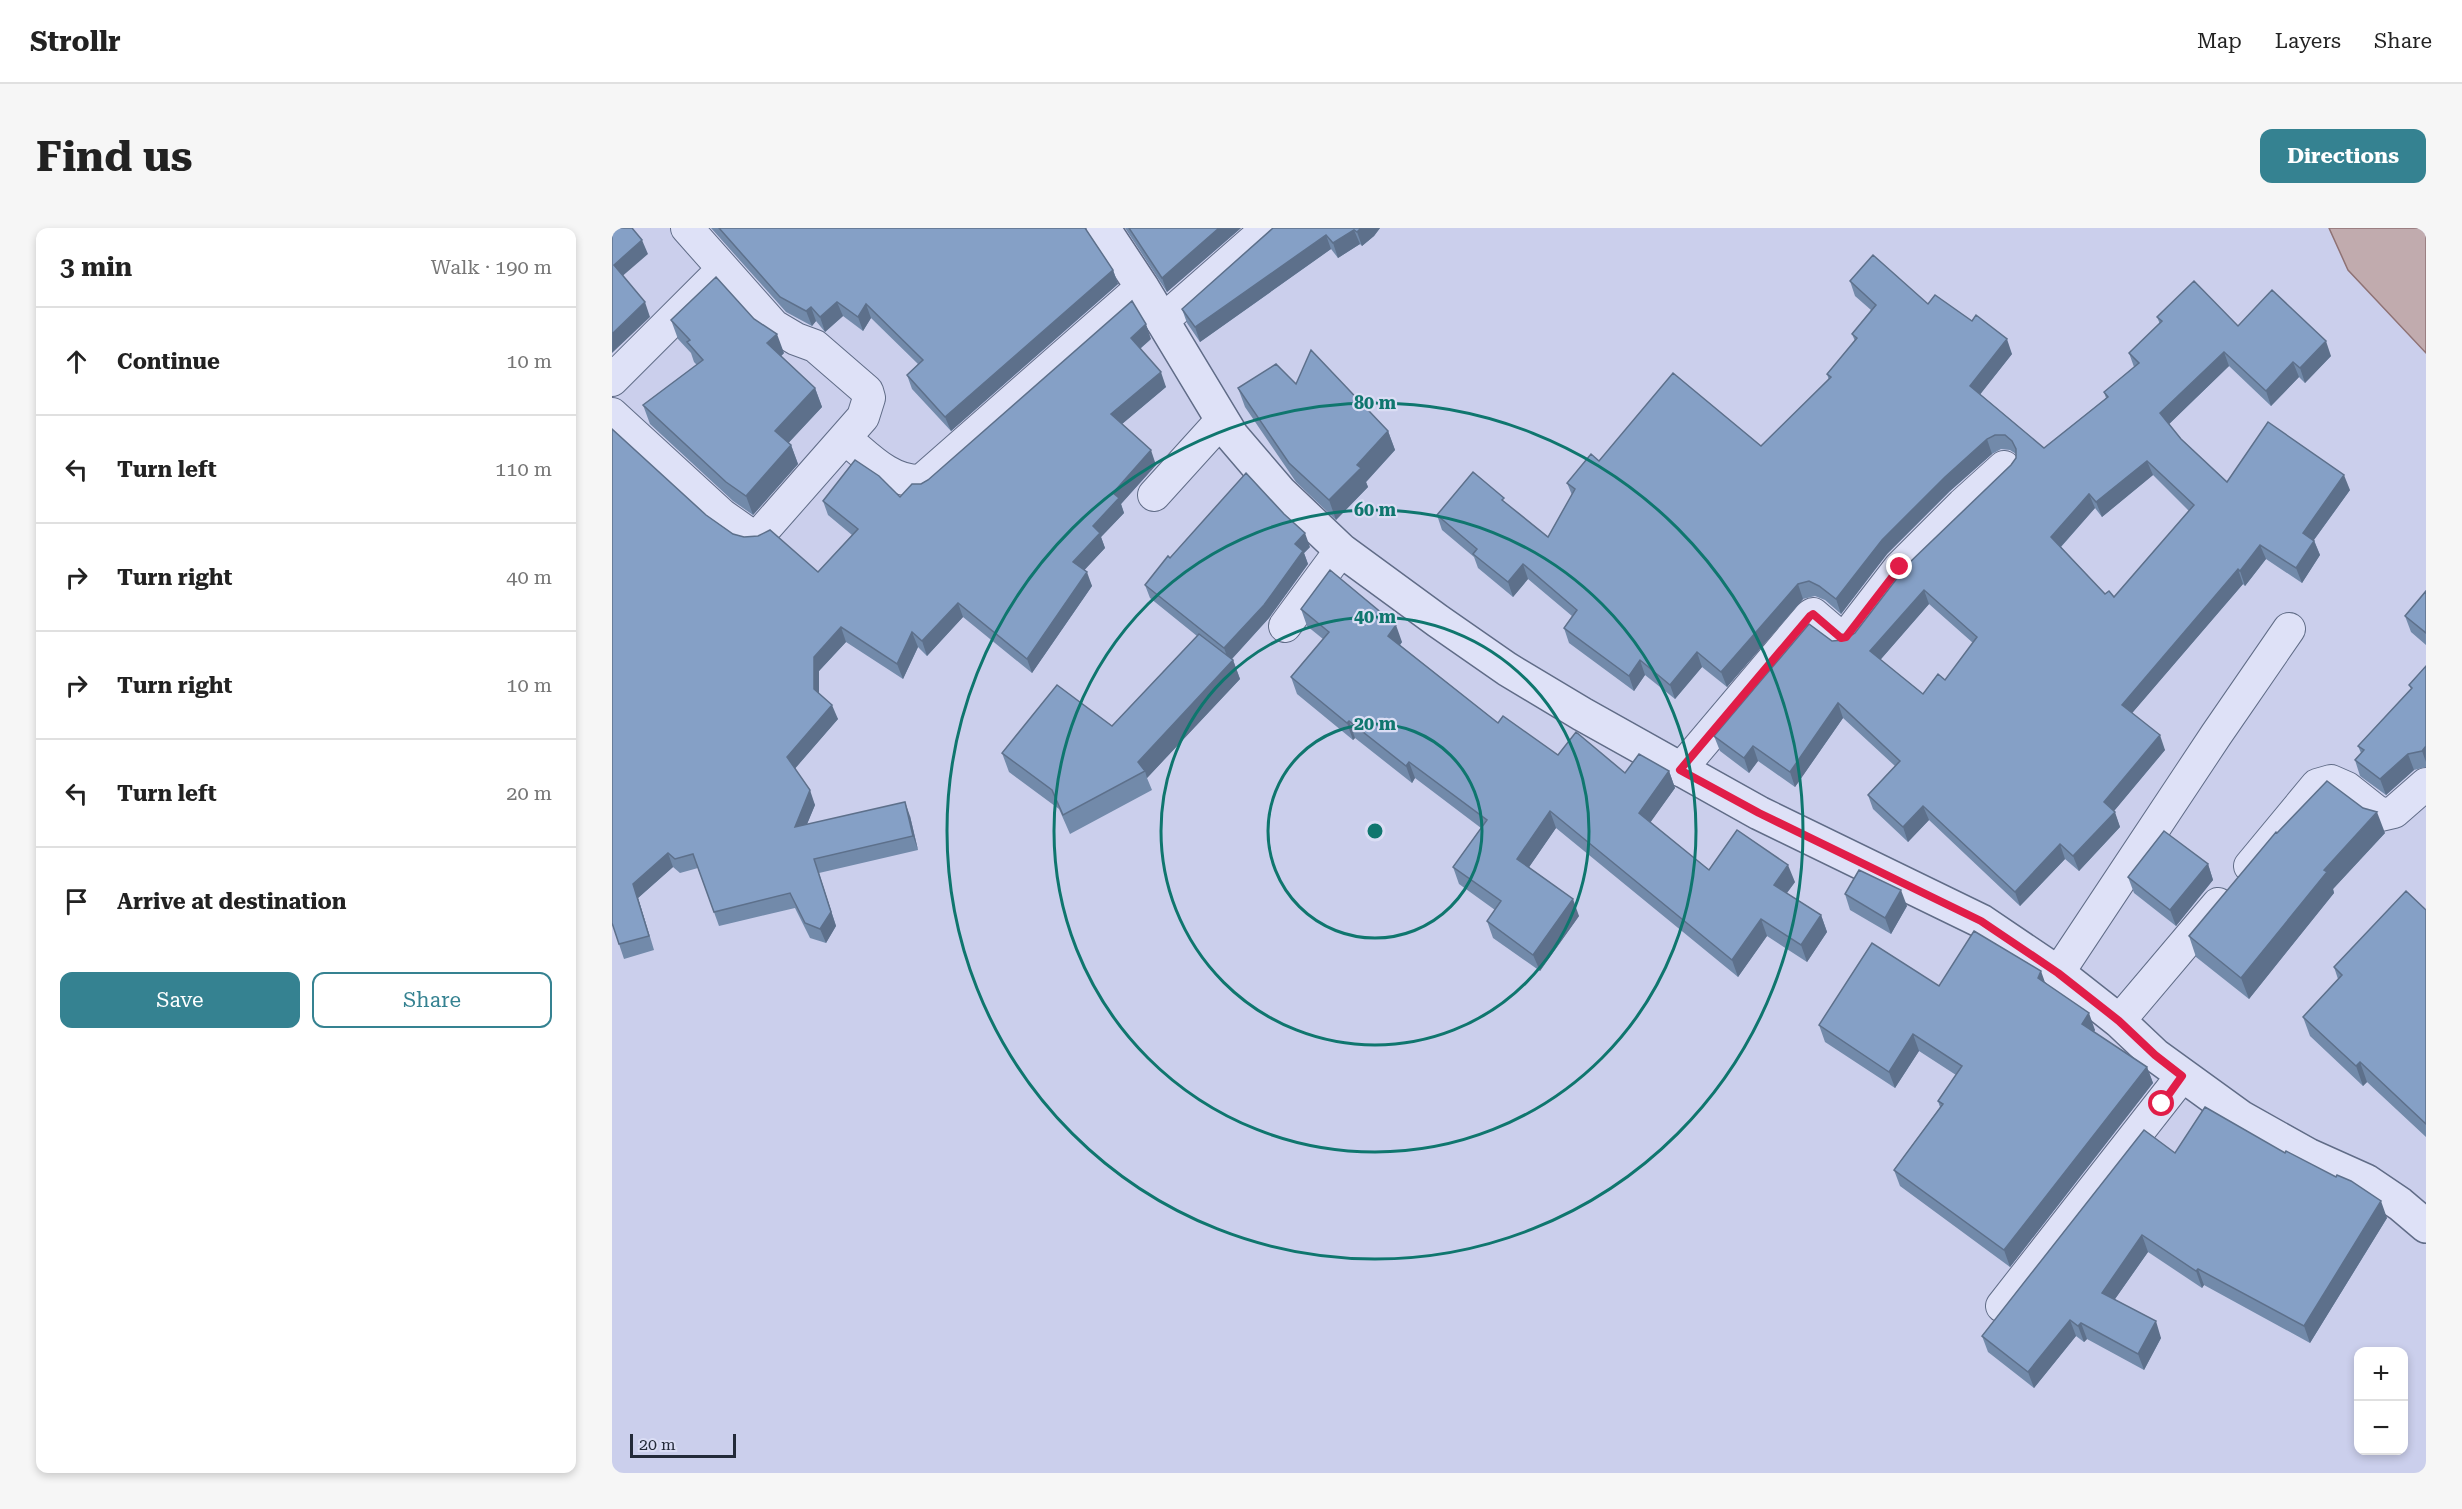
<!DOCTYPE html>
<html lang="en">
<head>
<meta charset="utf-8">
<style>
  body { margin:0; font-family:"Roboto Serif",serif; background:#f6f6f6; color:#222 }
  .controls { position:absolute; right:18px; bottom:18px; display:grid; overflow:hidden; border-radius:12px; box-shadow:0 3px 9px #0003 }
  .controls button { width:54px; height:54px; display:grid; place-items:center; padding:0; border:0; border-bottom:2px solid #e0e0e0; background:#fff; color:#222; font:30px sans-serif }
  .scale { position:absolute; left:18px; bottom:15px; width:106px; box-sizing:border-box; padding-left:6px; border:3px solid #232a39; border-top:0; font-size:16px; line-height:21px; white-space:nowrap; color:#232a39; -webkit-text-stroke:4px #daddf4; paint-order:stroke }
  .stop { position:absolute; width:18px; height:18px; margin:-14px; border:4px solid #e11d48; border-radius:50%; background:#fff }
  .stop.end { background:#e11d48; border-color:#fff; box-shadow:0 2px 6px #0008 }
  .list { margin:0; padding:0; list-style:none }
  h2 { display:flex; justify-content:space-between; align-items:center; height:78px; margin:0; padding:0 24px; font-size:26px }
  h2 small { font-size:20px; font-weight:400; color:#767676 }
  .list li { display:grid; grid-template-columns:39px 1fr auto; gap:18px; align-items:center; box-sizing:border-box; height:108px; padding:0 24px; border-top:2px solid #e0e0e0 }
  .list b { display:block; font-size:22px; white-space:nowrap }
  .list em { font-size:20px; font-style:normal; color:#767676 }
  .actions { display:flex; gap:12px; padding:18px 24px }
  .actions a { flex:1; padding:14px 0; border:2px solid #358291; border-radius:12px; text-align:center; font-size:21px; color:#358291 }
  .actions .main { background:#358291; color:#fff }
  .icon { flex:none; width:33px; height:33px; fill:none; stroke:currentColor; stroke-width:2; stroke-linecap:round; stroke-linejoin:round }
  .map { position:relative; flex:none; width:1814px; height:1245px; overflow:hidden; border-radius:12px }
  header { display:flex; align-items:center; gap:36px; box-sizing:border-box; height:84px; padding:0 30px; background:#fff; border-bottom:2px solid #e0e0e0 }
  header strong { font-size:28px }
  nav { display:flex; gap:33px; margin-inline-start:auto; font-size:21px }
  .intro { display:flex; align-items:center; justify-content:space-between; box-sizing:border-box; height:144px; padding:0 36px }
  h1 { margin:0; font-size:42px }
  .button { padding:15px 27px; border-radius:12px; background:#358291; color:#fff; font-size:21px; font-weight:700 }
  main { display:flex; gap:36px; padding:0 36px }
  aside { flex:1; background:#fff; border-radius:12px; box-shadow:0 3px 9px #0003 }
  .map>svg:first-child { display:block }
  .water { fill:#c1abae; stroke:#8f7274; stroke-width:1.5 }
  .lines { fill:none; stroke-linecap:round; stroke-linejoin:round }
  .minor-casing { stroke:#606c87; stroke-width:34 }
  .tertiary-casing { stroke:#606c87; stroke-width:36 }
  .minor { stroke:#dee1f7; stroke-width:32 }
  .tertiary { stroke:#dee1f7; stroke-width:33 }
  .wall { fill:#728aaa; fill-rule:evenodd }
  .shaded-wall { fill:#5d708b }
  .building { fill:#85a0c6; stroke:#5d708b; stroke-width:1.5; fill-rule:evenodd }
  .route { stroke:#e11d48; stroke-width:8 }
  .ring { fill:none; stroke:#0f766e; stroke-width:3 }
  .centre { fill:#0f766e; stroke:#daddf4; stroke-width:3 }
  .ring-label { font-size:18px; text-anchor:middle; font-weight:bold; fill:#0f766e; stroke:#daddf4; stroke-width:4.5; stroke-linejoin:round; paint-order:stroke }
</style>
</head>
<body>
<header>
<strong>Strollr</strong>
<nav><a>Map</a><a>Layers</a><a>Share</a></nav>
</header>
<div class="intro"><h1>Find us</h1><a class="button">Directions</a></div>
<main>
<aside>
<h2>3 min<small>Walk · 190 m</small></h2>
<ul class="list">
<li><svg class="icon" aria-label="ahead" viewBox="0 0 24 24"><path d="M12 20V5M6 11l6-6 6 6"/></svg><div><b>Continue</b></div><em>10 m</em></li>
<li><svg class="icon" aria-label="left" viewBox="0 0 24 24"><path d="M17 20v-9H6M10 6l-5 5 5 5"/></svg><div><b>Turn left</b></div><em>110 m</em></li>
<li><svg class="icon" aria-label="right" viewBox="0 0 24 24"><path d="M7 20v-9h11M14 6l5 5-5 5"/></svg><div><b>Turn right</b></div><em>40 m</em></li>
<li><svg class="icon" aria-label="right" viewBox="0 0 24 24"><path d="M7 20v-9h11M14 6l5 5-5 5"/></svg><div><b>Turn right</b></div><em>10 m</em></li>
<li><svg class="icon" aria-label="left" viewBox="0 0 24 24"><path d="M17 20v-9H6M10 6l-5 5 5 5"/></svg><div><b>Turn left</b></div><em>20 m</em></li>
<li><svg class="icon" aria-label="arrive" viewBox="0 0 24 24"><path d="M6 21V4h12l-3 4 3 4H6"/></svg><div><b>Arrive at destination</b></div></li>
</ul>
<div class="actions"><a class="main">Save</a><a>Share</a></div>
</aside>
<div class="map">
<svg width="1814" height="1245" viewBox="0 0 1814 1245">
  <rect width="100%" height="100%" fill="#cbcfec"/>
  <path class="water" d="M1717,0h97v125l-78,-83z"/>
  <g class="lines">
    <g class="minor-casing">
      <path id="minor" d="M550,93l106,-93
        M0,152l111,-111
        M0,186l110,101 27,19 12,-1 102,-116 6,-19 -2,-7 -52,-45 -19,-7 -22,-13 -87,-98
        M234,211c22,18 44,43 75,42l221,-194
        M542,267l67,-74
        M673,398l56,-76
        M1068,542l130,-154 3,-2 28,24 5,-1 54,-70 63,-63 41,-37
        M1638,638l67,-81 14,-4 16,7 34,27 13,-3 32,-28
        M1446,745l158,-238 73,-106
        M1507,793l99,-117
        M1390,1078l180,-230"/>
    </g>
    <g class="tertiary-casing">
      <path id="tertiary" d="M491,0l39,59 90,149 48,56 61,58 97,71 69,48 75,45 177,99 222,108 77,52 61,48 36,34 87,63 66,37 58,26 34,23 26,22"/>
    </g>
    <use href="#minor" class="minor"/>
    <use href="#tertiary" class="tertiary"/>
  </g>
  <path class="wall" d="M99,0h374l28,42 5,14 -167,147 -39,-42 -5,-14 11,-11 -47,-46 -8,13 -20,-15 -18,16 -9,-11 -4,5 -26,-14z
    M513,0h116l-74,64z
    M661,0h107l-6,8 -12,10 -2,-2 -22,14 -7,-9 -131,93 -13,-19 -5,-14z
    M1238,53l78,23 84,50 -32,40 64,54 62,-50 -2,-6 30,-25 -5,-14 31,-29 -3,-7 81,9 93,30 -26,27 -6,-6 -28,29 -42,-40 -60,58 12,15 46,43 123,8 -36,50 6,15 -18,28 -36,-24 -21,27 -2,-2 -111,129 33,37 -51,61 6,16 -41,44 -14,-12 -45,47 -91,-86 -21,22 -35,-33 -5,-14 27,-29 -52,-48 -48,69 -37,-26 -9,12 -29,-22 -6,-15 118,-95 12,-1 11,-7 156,-168 5,-7v-4l-6,-4 -9,-1 -9,5 -42,37 -63,63 -46,60 -16,-14 -10,-4 -12,3 -76,88 -25,-20 -27,32 -30,-24 -11,16 -65,-48 -5,-15 8,-12 -44,-37 -15,18 -35,-29 -4,-11 -32,-27 -5,-15 68,-12 43,34 24,-42 -5,-12 32,-22 162,-15 68,-66 -2,-6 28,-33 -3,-7 19,-24 -16,-14zM1541,247l36,36 -75,86 -9,-3 -44,-47 34,-39 7,9zM1317,376l44,39 -28,37 -22,14 -43,-34z
    M59,92l113,33 -3,3 34,32 7,19 -34,36 3,2 7,19 -45,51 -20,-14 -83,-77 -7,-19 54,-40 -3,-3 -3,-9 -13,-14z
    M539,111l-11,10 26,38 -44,37 34,41 -35,39 3,9 -23,24 4,11 -21,22 8,16 -60,87 -69,-56 -36,39 -9,-9 -15,32 -57,-37 -27,29v23l19,25 -43,49 20,37 -8,19 103,-8 8,34 -99,23 17,53 -10,17 -16,-5 -15,-30 -76,18 -21,-58 -18,5 -7,-6 -35,31 16,52 -30,9 -12,-36 94,-408 27,19 85,38 34,-37 -24,-20 -5,-14 77,-4z
    M684,156l92,47 7,19 -29,32 2,5 -32,33 -40,-38 -51,-75 -7,-19z
    M698,319l-6,6 4,11 -39,54 -37,41 1,1 7,19 -93,99 5,12 -82,44 -11,-25 -50,-37 -7,-19 110,-27 85,-90 -47,-38 -5,-13 25,-27z
    M1814,363v54l-15,-13 -6,-16z
    M689,381l101,33 -2,3 98,78 60,32 67,18 44,-2 6,17 -25,34 59,48 86,12 -8,11 34,22 6,17 -20,30 -40,-26 -29,41 -182,-149 -27,39 50,49 -39,55 -47,-33 -6,-17 8,-11 -36,-26 -6,-17 28,-39 -66,-50 -3,5 -57,-45 -2,2 -56,-46 -6,-17 32,-38 -16,-13z
    M1814,438v101l-12,3 -28,25 -26,-19 -5,-16 6,-7 -3,-7 53,-57 -2,-4z
    M1665,605h108l-52,56 1,4 -85,106 -53,-42 -7,-21z
    M1596,636l5,16 -37,46 -42,-33 -6,-16z
    M1233,666l62,12 -16,28 -41,-24z
    M1814,682v227l-59,-55 -4,4 -53,-50 -7,-19 35,-38 -4,-12z
    M1433,754l50,48 -1,2 53,35 6,16 -143,184 -110,-81 -6,-16 46,-63 -2,-6 18,-26 -37,-24 -24,37 -70,-46 -6,-17 120,-39z
    M1563,925l212,65 -77,125 -106,-58 -2,3 -54,-36 -33,47 46,39 -17,32 -57,-31 -3,3 -8,-6 -42,52 -46,-36 -6,-16z"/>
  <path class="shaded-wall" d="M607,0h22l-74,64 -5,-14z
    M749,0h19l-6,8 -12,10 -5,-14z
    M742,2l6,14 -22,14 -5,-15z
    M714,7l5,14 -131,93 -5,-15z
    M30,12l6,14 -29,25 -5,-14z
    M501,42l5,14 -167,147 -6,-14z
    M33,74l5,15 -38,36v-19z
    M225,74l6,14 -18,16 -5,-15z
    M254,76l5,14 -8,13 -5,-14z
    M199,79l5,14 -4,5 -6,-15z
    M534,96l5,15 -15,13 -5,-14z
    M165,106l7,19 -10,10 -7,-20z
    M1395,111l5,15 -37,47 -5,-15z
    M1714,113l5,15 -26,27 -5,-15z
    M1612,124l5,14 -64,62 -5,-15z
    M1681,134l6,15 -28,29 -5,-15z
    M549,144l5,15 -50,42 -5,-15z
    M203,160l7,19 -40,43 -7,-19z
    M776,203l7,19 -29,32 2,5 -32,33 -7,-20 28,-35z
    M1375,211l5,15 -42,37 -63,63 -46,60 -5,-15 46,-59 63,-63z
    M179,217l7,19 -45,51 -7,-19z
    M539,222l5,15 -35,39 3,9 -23,24 4,11 -27,29 -5,-15 20,-36 20,-33z
    M1535,233l6,14 -51,42 -6,-15z
    M1732,247l6,15 -42,58 -5,-15z
    M1477,266l6,14 -38,43 -6,-14z
    M693,305l5,14 -6,6 4,11 -39,54 -40,44 -5,-14 71,-104z
    M1702,313l6,14 -18,28 -6,-15z
    M1648,317l6,14 -21,27 -5,-15z
    M911,336l5,15 -15,18 -5,-15z
    M1626,341l5,15 -116,135 -5,-14z
    M475,344l5,14 -60,87 -5,-14z
    M1186,356l5,15 -76,88 -6,-15z
    M1312,362l5,14 -54,62 -5,-15z
    M346,375l5,14 -36,39 -5,-15z
    M784,397l6,17 -8,11 -6,-17z
    M229,399l5,15 -27,29v33l-5,-15v-32z
    M300,404l6,15 -15,32 -6,-15z
    M1085,424l5,15 -27,32 -5,-14z
    M621,432l7,19 -93,99 -2,-7 -7,-9z
    M1028,432l5,15 -11,16 -5,-15z
    M1226,475l5,15 -48,69 -5,-15z
    M220,477l6,14 -45,52 -6,-14z
    M737,493l6,17 -2,2 -6,-17z
    M1548,507l5,15 -56,67 -5,-15z
    M1141,518l5,15 -9,12 -5,-15z
    M1814,518v16l-4,-11z
    M1796,526l6,16 -28,25 -6,-16z
    M797,534l6,16 -3,5 -6,-17z
    M1057,543l6,17 -30,42 -6,-17z
    M198,562l5,15 -15,36 -5,-14z
    M293,574l5,14 8,34 -5,-14z
    M1311,578l6,14 -21,22 -5,-15z
    M938,583l6,17 -33,48 -6,-17z
    M1503,584l5,15 -41,44 -6,-15z
    M1765,584l8,21 -52,56 1,4 -85,106 -8,-21 83,-108z
    M1448,616l5,15 -45,47 -5,-14z
    M56,625l5,14 -35,31 16,52 -21,-66z
    M202,631l22,67 -10,17 -6,-14z
    M1596,636l5,16 -37,46 -6,-16z
    M1176,637l7,17 -15,20 -6,-17z
    M1289,662l6,16 -16,28 -6,-16z
    M961,671l6,17 -39,55 -7,-16z
    M1209,687l6,17 -20,30 -6,-17z
    M1149,691l6,17 -29,41 -6,-17z
    M1429,743l6,17 -9,-10z
    M1477,785l6,17 -7,10 -6,-16z
    M1301,806l6,17 -24,37 -6,-16z
    M1748,834l7,20 -4,4 -7,-20z
    M1535,839l6,16 -143,184 -6,-17z
    M1769,973l6,17 -77,125 -6,-17z
    M1530,1007l6,17 -40,57 -6,-16z
    M1586,1041l6,16 -2,3 -6,-17z
    M1458,1092l6,16 -42,52 -6,-16z
    M1544,1093l5,17 -17,32 -6,-16z
    M1469,1095l6,16 -3,3 -6,-16z"/>
  <path class="building" d="M0,0h20l10,12 -28,25 31,37 -33,32z
    M107,0h366l28,42 -168,147 -38,-42 16,-15 -57,-56 -8,13 -21,-15 -17,15 -9,-10 -5,4 -26,-14z
    M517,0h90l-57,50z
    M661,0h88l-4,4 -3,-2 -21,13 -7,-8 -131,92 -13,-18z
    M1261,27l55,49 7,-9 37,26 4,-6 31,24 -37,47 74,62 64,-51 -4,-5 35,-29 -10,-10 33,-32 -5,-4 37,-36 44,45 34,-36 54,51 -26,27 -7,-6 -27,29 -42,-39 -64,61 21,26 46,43 41,-60 76,53 -41,58 11,8 -18,27 -36,-23 -20,26 -2,-2 -116,136 38,30 -56,67 11,10 -42,44 -13,-12 -45,48 -92,-86 -20,21 -35,-32 32,-34 -62,-58 -48,69 -37,-26 -9,12 -30,-22 95,-112 23,17 12,-1 11,-7 53,-69 103,-99 5,-7v-9l-4,-8 -7,-6h-10l-8,4 -42,38 -63,63 -46,59 -17,-13 -10,-5 -11,3 -77,88 -24,-20 -27,33 -30,-25 -11,16 -65,-48 13,-18 -54,-46 -15,18 -35,-28 4,-5 -40,-34 36,-43 31,26 -2,2 46,37 27,-48 -8,-6 24,-29 8,7 74,-88 88,73 70,-69 -4,-3 30,-36 -5,-4 24,-29 -26,-24zM1535,233l47,44 -80,92 -5,-6 -4,3 -54,-57 38,-43 7,8zM1312,362l53,47 -32,43 -7,-6 -15,20 -53,-43z
    M104,49l38,42 23,15 -10,9 48,45 -40,43 16,14 -45,51 -20,-14 -83,-77 60,-45 -16,-18 3,-2 -19,-20z
    M520,73l14,23 -15,14 30,34 -50,42 40,36 -38,43 6,5 -26,28 7,7 -27,29 14,10 -60,87 -69,-56 -36,38 -10,-9 -15,32 -56,-37 -27,30v32l18,16 -45,52 23,33 -15,37 110,-25 8,34 -99,23 17,53 -11,17 -15,-6 -15,-30 -76,19 -21,-58 -18,5 -7,-6 -35,31 16,52 -30,8 -7,-21v-494l94,86 27,19 11,3 14,-1 12,-6 48,42 40,-43 -35,-28 32,-41 24,16 21,21 12,-13h9l7,-4z
    M699,122l77,81 -31,34 4,3 -32,32 -40,-37 -51,-75 38,-24 20,20z
    M634,245l38,41 21,19 -10,11 8,7 -39,54 -40,43 -79,-63 23,-29 2,2z
    M718,342l66,55 -8,11 110,87 5,-7 55,39 18,-23 49,41 14,-19 30,17 -30,42 70,57 28,-40 51,35 -14,20 47,30 -20,30 -40,-26 -29,41 -182,-149 -33,48 56,40 -40,56 -46,-34 14,-20 -48,-34 34,-47 -78,-58 -3,4 -57,-45 -2,2 -56,-46 38,-45 -28,-23z
    M1814,363v42l-21,-17z
    M587,406l34,26 -95,102 7,9 -82,44 -11,-25 -50,-37 55,-68 55,41z
    M1814,438v80l-4,5 -14,3 -28,25 -25,-19 9,-10 -6,-4 54,-58 -3,-3z
    M1715,553l36,27 14,4 -53,58 3,2 -86,106 -52,-42 87,-104 1,1z
    M1552,603l44,33 -38,46 -42,-33z
    M1247,642l42,20 -16,28 -40,-24z
    M1794,663l20,19v214l-66,-62 -4,4 -53,-49 39,-42 -8,-8z
    M1362,703l67,40 -3,7 51,35 -7,11 65,43 -143,183 -110,-80 49,-66 -5,-3 24,-35 -49,-32 -24,38 -70,-47 53,-82 67,43z
    M1593,879l80,46 1,-2 50,26 1,-2 14,6 30,20 -77,125 -106,-57 -2,2 -54,-36 -40,58 54,28 -18,33 -57,-31 -3,3 -8,-6 -42,52 -46,-36 162,-206 31,23z"/>
  <g class="lines">
    <path class="route" d="M1288,339l-54,70 -5,1 -28,-24 -3,2 -130,154 79,43 222,108 77,52 61,48 36,34 27,21 -20,28"/>
  </g>
  <g class="ring">
    <circle cx="763" cy="603" r="107"/>
    <circle cx="763" cy="603" r="214"/>
    <circle cx="763" cy="603" r="321"/>
    <circle cx="763" cy="603" r="428"/>
  </g>
  <circle cx="763" cy="603" r="9" class="centre"/>
  <g class="ring-label">
    <text x="763" y="181">80 m</text>
    <text x="763" y="288">60 m</text>
    <text x="763" y="395">40 m</text>
    <text x="763" y="502">20 m</text>
  </g>
</svg>
<div class="controls">
<button>+</button>
<button>−</button>
</div>
<div class="scale">20 m</div>
<div class="stop" style="left:1550px;top:876px"></div>
<div class="stop end" style="left:1288px;top:339px"></div>
</div>
</main>
</body>
</html>
